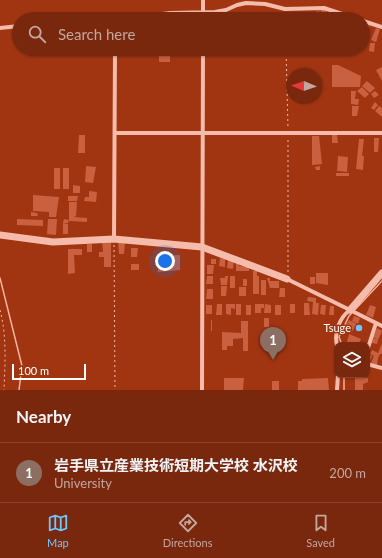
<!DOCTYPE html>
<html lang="en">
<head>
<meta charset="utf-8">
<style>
  body { margin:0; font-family:Lato,"Noto Sans JP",sans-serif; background:#7e3017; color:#f1f3f6 }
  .controls { position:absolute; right:12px; bottom:12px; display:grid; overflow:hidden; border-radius:8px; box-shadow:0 1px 3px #0004 }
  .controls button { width:36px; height:36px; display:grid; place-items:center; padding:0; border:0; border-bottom:1px solid #8a442e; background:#79280e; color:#f1f3f6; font:20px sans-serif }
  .compass { position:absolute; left:286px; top:68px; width:36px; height:36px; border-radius:50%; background:#79280e; box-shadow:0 1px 3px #0004; rotate:272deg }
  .scale { position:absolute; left:12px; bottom:10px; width:74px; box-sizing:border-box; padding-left:4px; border:2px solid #fff; border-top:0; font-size:11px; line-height:14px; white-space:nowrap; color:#fff; -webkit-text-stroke:3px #a13512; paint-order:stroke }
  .you { position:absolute; left:165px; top:261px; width:14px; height:14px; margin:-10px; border:3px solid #fff; border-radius:50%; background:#1a73e8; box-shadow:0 0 0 6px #1a73e833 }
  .badge { display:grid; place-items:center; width:26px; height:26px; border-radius:50%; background:#6fc6ff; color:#fff; font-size:13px; font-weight:700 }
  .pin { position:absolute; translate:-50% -33px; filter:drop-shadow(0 1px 2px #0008) }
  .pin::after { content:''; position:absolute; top:21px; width:14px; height:12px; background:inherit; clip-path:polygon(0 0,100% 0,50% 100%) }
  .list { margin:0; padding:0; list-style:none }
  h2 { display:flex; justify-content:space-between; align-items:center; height:52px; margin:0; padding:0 16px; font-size:17px }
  h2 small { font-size:13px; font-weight:400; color:#c3a69e }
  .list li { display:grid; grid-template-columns:26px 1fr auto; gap:12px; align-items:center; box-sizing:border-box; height:60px; padding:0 16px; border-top:1px solid #8a442e }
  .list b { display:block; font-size:15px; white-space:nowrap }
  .list p { margin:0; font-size:13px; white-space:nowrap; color:#c3a69e }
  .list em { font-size:13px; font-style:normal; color:#c3a69e }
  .icon { flex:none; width:22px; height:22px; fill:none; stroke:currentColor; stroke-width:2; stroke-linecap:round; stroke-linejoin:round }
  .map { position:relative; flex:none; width:382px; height:390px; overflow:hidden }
  .search { position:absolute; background:#79280e; box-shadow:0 1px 3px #0004; left:12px; right:12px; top:12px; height:44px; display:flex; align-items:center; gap:10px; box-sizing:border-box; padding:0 14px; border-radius:22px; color:#c3a69e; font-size:15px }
  .sheet { height:112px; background:#79280e }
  nav { display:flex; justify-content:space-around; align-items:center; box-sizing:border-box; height:56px; border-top:1px solid #8a442e; background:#79280e; font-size:11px; color:#c3a69e }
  nav a { display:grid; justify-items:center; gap:2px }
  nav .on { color:#6fc6ff }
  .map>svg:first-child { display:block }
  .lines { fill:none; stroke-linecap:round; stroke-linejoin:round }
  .stream { stroke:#f8b19d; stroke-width:1.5 }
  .building { fill:#c9603f }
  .path { stroke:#f5bcab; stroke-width:1; stroke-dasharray:2 3; stroke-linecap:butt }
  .minor { stroke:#f5bcab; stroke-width:4 }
  .tertiary { stroke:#f5bcab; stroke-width:7 }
  .poi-dot { fill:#6fc6ff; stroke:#a13512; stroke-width:1.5 }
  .labels { text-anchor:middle; stroke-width:3; stroke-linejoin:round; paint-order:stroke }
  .poi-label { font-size:11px; fill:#fff; stroke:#a13512; text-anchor:end }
</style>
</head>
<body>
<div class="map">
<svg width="382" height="390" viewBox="0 0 382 390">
  <rect width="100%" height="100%" fill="#a13512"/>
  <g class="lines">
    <path class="stream" d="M0,278l22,88 -3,24
      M342,345l-3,-8 10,-21 33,-35
      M344,375v15"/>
  </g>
  <path class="building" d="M322,8l5,2 -4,9h-9l3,-8 4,1z
    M366,24l4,2 -3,6 -4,-1z
    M376,28l4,1 -4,13 -5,-2z
    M363,31l2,1 -1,10h-1z
    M370,43h5l-1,9 -5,-1z
    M159,49h11v13h-11z
    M332,65h6l23,11 -1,11h-28z
    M382,67v14l-6,-11z
    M367,81l8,7 -5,5 -8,-7z
    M362,87l7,7 -4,4 -8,-7z
    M351,91h5l-1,8h4l-1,6 -7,-1z
    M375,91l4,4 -5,3 -3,-4z
    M375,102l3,3 -4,5 -3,-2z
    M352,106h7l-2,10h-5z
    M379,106l3,2v9l-7,-6z
    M79,135h6v18h-7z
    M332,135h5l1,8h-6z
    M312,136h7l3,28 -10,1z
    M374,138h5l-1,14h-4z
    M359,139h5l-2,17h2l-1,14 -7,-1z
    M338,156l10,1 -1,15 -10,-1z
    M86,166l10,1 -3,16 -8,-1z
    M320,166v4h-4l-1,-3z
    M54,168h6v21h-6z
    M63,168h6v21h-6z
    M336,173h13v3h-13z
    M73,185l7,1v7h-7z
    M89,191l8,1 -1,10 -12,-1 1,-4h4z
    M33,195l26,2 -3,20h-7v-5l-16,-1z
    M68,196h10l-1,5h-9z
    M69,202h8l-1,14 -2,1 13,1v4l-18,-1z
    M31,212l6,1 1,3h-7z
    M17,219l26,1v6l-26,-1z
    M48,219h9l-1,16 -9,-1z
    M64,219l5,1 -1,3h-5z
    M63,223l5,1v10h-5z
    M102,242h9v25h-7v-10h-5v-5h4z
    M118,243h7l-1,11h-5z
    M87,244h5v8h-5z
    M131,248h7l-1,9h-6z
    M68,249h14v6h-8l1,18 -7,1z
    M180,255v15l-22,2 1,-16z
    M220,258l5,1v8l-6,-1z
    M211,259h5v5h-5z
    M228,260h6l-1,9 -6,-1z
    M236,263h3v3l10,1v4h-13z
    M131,264h8v6h-8z
    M207,265h7l-1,9h-6z
    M253,271h4v5h2v18h-6z
    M316,273h12v12l-12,-2z
    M207,276h6v8h-7z
    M225,276h3l-1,9h-6l-1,-7h5z
    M230,276h5v12h-5z
    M310,277h5v7h-5z
    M267,278h3v3h9v7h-9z
    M243,279h4v7h-4z
    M261,280h5v15h-5z
    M221,286h6l-1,10h-5z
    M239,287h7v9h-7z
    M280,288h5v9h-6z
    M207,289h6v10h-7z
    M308,297l8,1v5h3l-1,12 -6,-1 1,-12 -6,-1z
    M304,303h5l1,12h-6z
    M217,304h5v11h-6z
    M226,304h9v5l-4,-1v7l-5,-1z
    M236,304h5v11h-5z
    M255,304h9v4h-3v5h-6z
    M265,304l6,1v8h-7z
    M290,304h5v9h-5z
    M206,305h6v9h-6z
    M246,305h5v10h-5z
    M275,305h6v10h-6z
    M321,305h5l-1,10 -5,-1z
    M370,305l6,2 -3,11 -7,-3z
    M330,306h4v9h-5z
    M354,316l6,2 -2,6 -6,-3z
    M264,318h5v9h-5z
    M211,320h1v11h-1z
    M349,320l8,4 -6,9 -7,-4z
    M241,321h7v30h-5v-13l-10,1v7h-6v4h-5v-18l19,1z
    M377,328l5,3 -4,9 -5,-3z
    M349,334l12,5 -3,6 -11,-3z
    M373,338l5,2 -1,4 -5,-1z
    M382,343v11h-2l-2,4 -1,7 -6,-2 3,-7 -4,-2 2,-4 6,3z
    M367,354l5,2 -3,7 -2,-1z
    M355,377l13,1v4l-5,2v6h-8z
    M224,378h20l-1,12h-19z
    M328,378l1,12h-31v-9h4v-2z
    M272,381h7v9h-7z"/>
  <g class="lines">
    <path class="path" d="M285,14v5
      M286,49l2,79
      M114,245l1,145
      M288,272v-134
      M0,310c7,27 5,53 4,80"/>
    <path class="minor" d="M123,19l47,-6 45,-1 11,-2 11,-5 9,-2 19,1 20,5 39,-1 33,11
      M203,19v-19
      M363,21l19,6
      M0,28l19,-2
      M115,133h267
      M114,239l1,-190
      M287,279l63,31c-11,8 -16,23 -13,35
      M350,310l32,16
      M367,351l9,-28
      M367,364l15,4
      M202,390l1,-341
      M337,390l1,-15"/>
    <path class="tertiary" d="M0,235l53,7 61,-3 88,8 85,32
      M350,310l32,-37"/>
  </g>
  <circle class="poi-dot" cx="359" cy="328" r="4"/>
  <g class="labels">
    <g class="poi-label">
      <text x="351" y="332">Tsuge</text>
    </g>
  </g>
</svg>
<div class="controls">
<button><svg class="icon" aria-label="layers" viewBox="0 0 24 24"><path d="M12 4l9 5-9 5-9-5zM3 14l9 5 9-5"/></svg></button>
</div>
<svg class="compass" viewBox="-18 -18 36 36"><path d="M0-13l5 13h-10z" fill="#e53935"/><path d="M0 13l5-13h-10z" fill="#c3a69e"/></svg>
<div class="scale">100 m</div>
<div class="you"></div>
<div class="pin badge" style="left:273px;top:360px;background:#8d6e63">1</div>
<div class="search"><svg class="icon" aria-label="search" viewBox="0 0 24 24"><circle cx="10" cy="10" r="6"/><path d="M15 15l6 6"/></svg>Search here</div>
</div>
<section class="sheet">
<h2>Nearby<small></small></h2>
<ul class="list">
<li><span class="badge" style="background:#8d6e63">1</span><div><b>岩手県立産業技術短期大学校 水沢校</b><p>University</p></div><em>200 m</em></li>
</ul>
</section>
<nav>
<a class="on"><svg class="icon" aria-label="map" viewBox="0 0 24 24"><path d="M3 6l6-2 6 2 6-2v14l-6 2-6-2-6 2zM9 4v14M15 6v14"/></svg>Map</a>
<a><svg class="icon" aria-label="directions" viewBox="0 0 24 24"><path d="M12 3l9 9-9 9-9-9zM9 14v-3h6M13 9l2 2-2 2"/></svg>Directions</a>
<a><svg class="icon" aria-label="saved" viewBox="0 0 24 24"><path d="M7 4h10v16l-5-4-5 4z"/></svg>Saved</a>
</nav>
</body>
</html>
